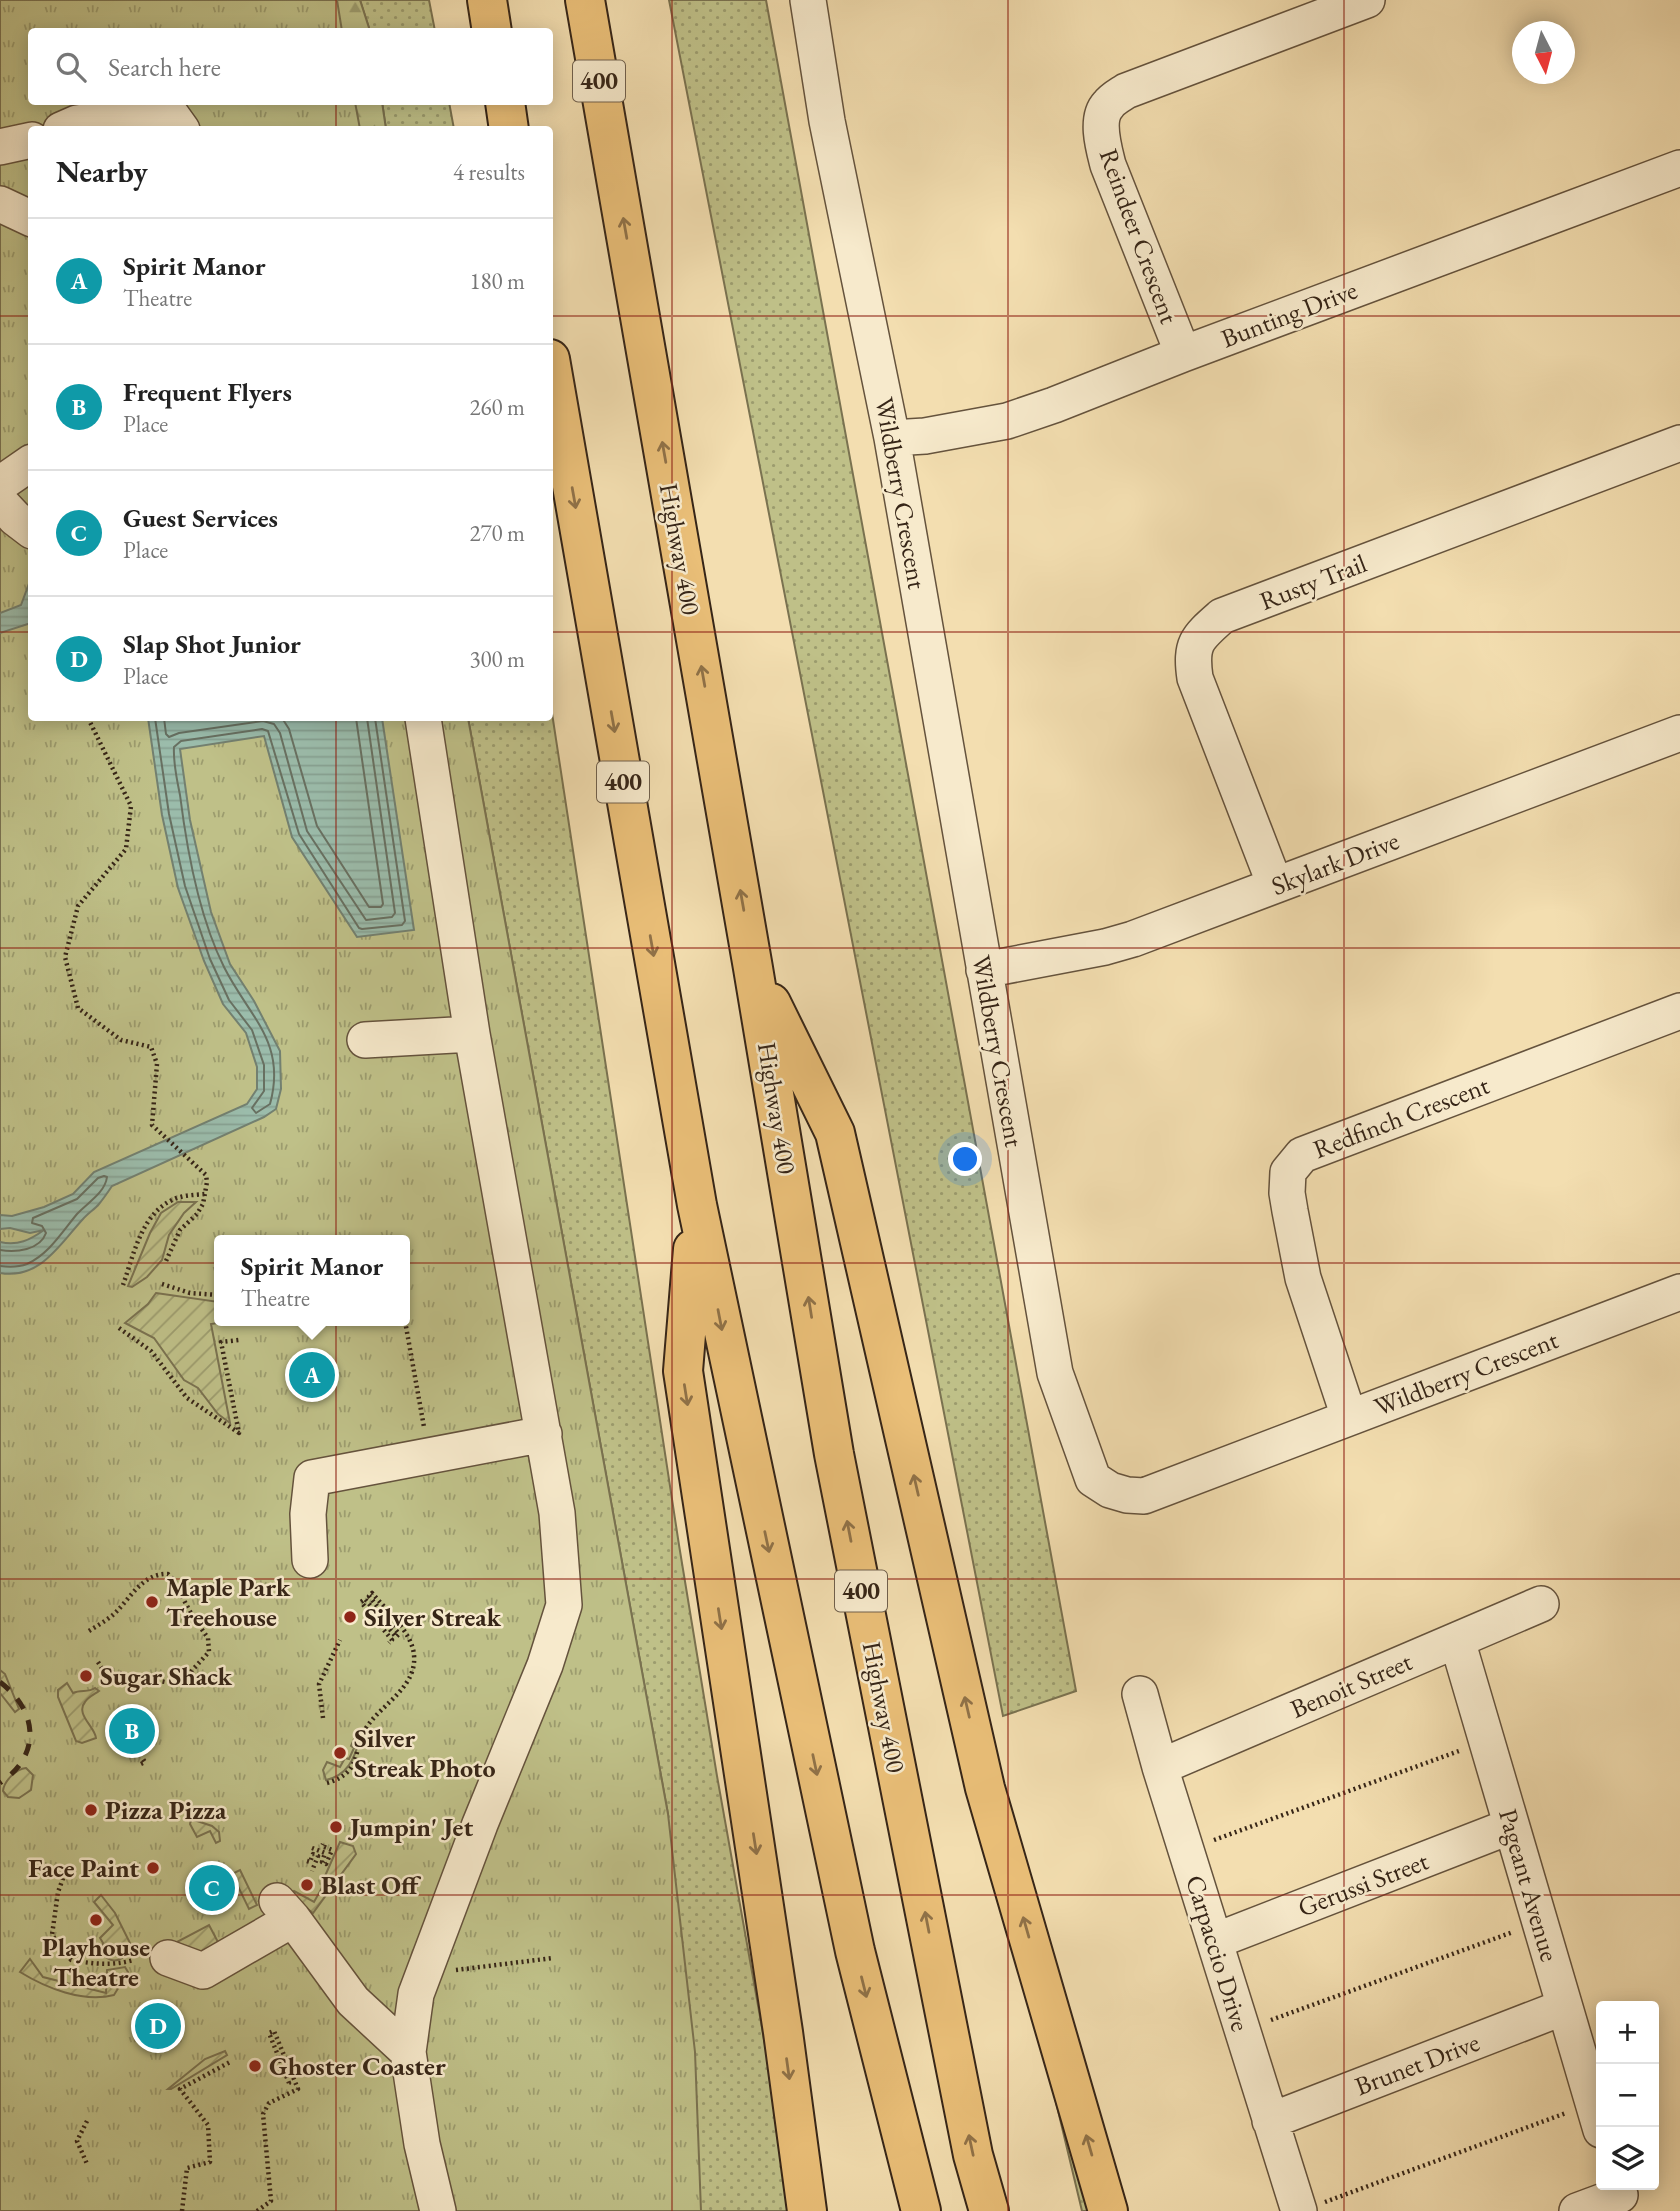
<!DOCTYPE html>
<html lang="en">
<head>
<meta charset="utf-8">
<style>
  body { margin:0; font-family:"EB Garamond",serif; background:#f6f6f6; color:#222 }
  .controls { position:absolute; right:21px; bottom:21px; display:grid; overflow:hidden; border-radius:7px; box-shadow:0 4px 18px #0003 }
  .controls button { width:63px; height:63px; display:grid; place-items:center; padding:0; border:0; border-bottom:2px solid #e0e0e0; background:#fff; color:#222; font:35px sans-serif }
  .compass { position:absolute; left:1512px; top:21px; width:63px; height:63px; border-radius:50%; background:#fff; box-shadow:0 4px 18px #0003; rotate:174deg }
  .you { position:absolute; left:966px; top:1160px; width:24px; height:24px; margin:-18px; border:5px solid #fff; border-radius:50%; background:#1a73e8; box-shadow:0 0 0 10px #1a73e833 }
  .badge { display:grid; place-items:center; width:46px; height:46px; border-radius:50%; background:#111827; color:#fff; font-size:23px; font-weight:700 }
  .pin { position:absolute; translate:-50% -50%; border:4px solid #fff; box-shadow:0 2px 7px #0006 }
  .popup { position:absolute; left:214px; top:1235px; width:196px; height:91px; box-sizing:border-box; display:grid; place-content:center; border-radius:7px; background:#fff; filter:drop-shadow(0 2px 5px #0005); font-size:23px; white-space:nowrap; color:#767676 }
  .popup b { font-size:26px; color:#222 }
  .popup::after { content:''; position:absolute; left:50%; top:100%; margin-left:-14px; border:14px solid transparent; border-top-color:#fff }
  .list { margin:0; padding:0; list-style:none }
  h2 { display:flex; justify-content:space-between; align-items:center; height:91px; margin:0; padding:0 28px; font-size:30px }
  h2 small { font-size:23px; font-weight:400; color:#767676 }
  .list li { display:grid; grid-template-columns:46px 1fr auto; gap:21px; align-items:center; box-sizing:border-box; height:126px; padding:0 28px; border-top:2px solid #e0e0e0 }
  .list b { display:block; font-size:26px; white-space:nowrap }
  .list p { margin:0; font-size:23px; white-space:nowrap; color:#767676 }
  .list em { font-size:23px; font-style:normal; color:#767676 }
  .icon { flex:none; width:38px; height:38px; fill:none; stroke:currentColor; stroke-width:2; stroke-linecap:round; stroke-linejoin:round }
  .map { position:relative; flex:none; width:1680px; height:2211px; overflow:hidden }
  .search { position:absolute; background:#fff; box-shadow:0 4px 18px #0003; left:28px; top:28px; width:525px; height:77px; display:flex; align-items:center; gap:18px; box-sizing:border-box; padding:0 24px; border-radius:7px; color:#767676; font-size:26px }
  .panel { position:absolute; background:#fff; box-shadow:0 4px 18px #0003; left:28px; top:126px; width:525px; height:595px; border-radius:7px }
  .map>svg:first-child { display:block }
  .grass { fill:url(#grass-dots); stroke:#7a7250; stroke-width:2 }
  .forest { fill:url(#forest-firs); stroke:#7a7250; stroke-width:2 }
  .park { fill:url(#park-tufts); stroke:#7a7250; stroke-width:2; fill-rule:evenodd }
  .garden { fill:url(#garden-furrows); stroke:#7a7250; stroke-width:2 }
  .water { fill:url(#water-rules); stroke:#738070; stroke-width:2 }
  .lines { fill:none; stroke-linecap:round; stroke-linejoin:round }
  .shore { stroke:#687061; stroke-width:2 }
  .minor-casing { stroke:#65533d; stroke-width:38 }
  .highway-casing { stroke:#362517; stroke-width:42 }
  .path { stroke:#362517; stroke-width:4.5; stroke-dasharray:2 3.5; stroke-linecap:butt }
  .minor { stroke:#f7eacc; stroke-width:35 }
  .highway { stroke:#eabf78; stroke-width:38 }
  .rail { stroke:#362517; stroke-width:5; stroke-dasharray:12 12; stroke-linecap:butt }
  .oneway { stroke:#907248 }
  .grid { fill:none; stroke:#8f2418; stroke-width:2; stroke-opacity:0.55 }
  .poi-dot { fill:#8f2418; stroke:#f7eacc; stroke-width:2.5 }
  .labels { text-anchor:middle; stroke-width:5; stroke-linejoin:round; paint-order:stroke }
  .shield { fill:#f7eacc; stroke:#70604d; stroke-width:2 }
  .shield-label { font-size:24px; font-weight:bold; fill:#362517 }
  .street-label { font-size:26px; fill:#362517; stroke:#f7eacc }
  .poi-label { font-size:26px; font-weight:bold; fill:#362517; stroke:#f7eacc; text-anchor:start }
</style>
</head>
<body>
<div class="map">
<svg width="1680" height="2211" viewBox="0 0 1680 2211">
  <defs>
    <pattern id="grass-dots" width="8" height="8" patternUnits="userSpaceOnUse" patternTransform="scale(1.75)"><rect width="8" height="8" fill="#bfc088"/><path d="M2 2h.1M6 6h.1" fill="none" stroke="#9c9c6e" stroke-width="1.8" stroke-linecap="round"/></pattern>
    <pattern id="forest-firs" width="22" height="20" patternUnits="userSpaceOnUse" patternTransform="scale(1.75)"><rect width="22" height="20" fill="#bfc088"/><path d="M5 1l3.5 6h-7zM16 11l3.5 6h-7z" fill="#9c9c6e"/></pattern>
    <pattern id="park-tufts" width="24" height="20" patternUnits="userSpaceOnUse" patternTransform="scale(1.75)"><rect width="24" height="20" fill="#bfc088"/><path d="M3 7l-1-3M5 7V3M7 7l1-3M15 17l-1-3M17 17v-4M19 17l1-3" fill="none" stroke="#9c9c6e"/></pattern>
    <pattern id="garden-furrows" width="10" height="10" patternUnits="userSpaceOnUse" patternTransform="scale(1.75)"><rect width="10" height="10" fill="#bfc088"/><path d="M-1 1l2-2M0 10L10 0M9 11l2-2" fill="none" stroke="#9c9c6e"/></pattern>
    <pattern id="water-rules" width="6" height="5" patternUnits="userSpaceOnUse" patternTransform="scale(1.75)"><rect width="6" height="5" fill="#9bbcab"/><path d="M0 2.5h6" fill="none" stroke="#86a192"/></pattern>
  </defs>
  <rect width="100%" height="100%" fill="#f3deb0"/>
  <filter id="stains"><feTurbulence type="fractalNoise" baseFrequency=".00286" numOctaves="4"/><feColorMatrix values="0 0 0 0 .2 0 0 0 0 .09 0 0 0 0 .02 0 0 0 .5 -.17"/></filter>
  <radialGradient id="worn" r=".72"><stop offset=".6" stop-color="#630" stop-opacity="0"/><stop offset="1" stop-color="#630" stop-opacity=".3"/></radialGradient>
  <path class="grass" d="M360,0h69l6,31h-65z
    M669,0h97l310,1691 -73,25z
    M382,102h67l5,27h-68z
    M550,700l129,845 38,231 62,347 10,88h-211l90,-397 -200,-1096h82z
    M1033,2006l70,205h-21z"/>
  <path class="forest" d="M310,0h50l10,31h-54z
    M310,102h72l4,27 -79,1z"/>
  <path class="park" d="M0,0h337l5,31 -310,1v70h323l5,27 -328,1v588h436l200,1096 27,238 6,159h-701zM219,1240h186v81h-186z"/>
  <path class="garden" d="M178,1202h18l-12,11 -15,22 -7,25 -15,17 -15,10 -4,-1 22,-53 11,-20z
    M156,1293l63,9v19h12l-20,3 19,99 -12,-9 -20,-26 -14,-8 -30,-42 -29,-15 23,-19z
    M0,1670l5,4 14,35 -4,3 -15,-19z
    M67,1683l6,10c8,-4 15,0 22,-5l4,3c-4,3 -11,6 -14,11 -10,12 10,25 11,36l-14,5 -6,-2 -18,-44v-7z
    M357,1738l3,1c-6,20 -12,36 -34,41l-3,-10 4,-8 13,5 5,-9 4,1 5,-11 -3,-2 3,-7z
    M26,1768l7,7 -2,15 -12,8 -11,-1 -5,-6c1,-10 13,-22 23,-23z
    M191,1819l21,7 7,6 1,9 -4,2 -6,-12 -13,6 -7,-13z
    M340,1842l13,4 3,8 -43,59 -24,-18 5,-4 20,11 14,-25 -3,-1z
    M240,1870l17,35 -8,4 -17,-35z
    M101,1895l14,18 16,32c-5,15 -19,22 -30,7l2,-9 -3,-5 13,-13 -19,-23z
    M209,1925l10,19 -17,17 -29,-17z
    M30,1959l13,18 63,16 1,-23 18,-3 3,5 -14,23c-31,8 -68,-7 -94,-23z
    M225,2051l2,4 -56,34h-3l37,-30z"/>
  <path class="water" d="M31,578v45l-31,10v-20l21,-8z
    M148,718h234l32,212 -57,7 -65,-100 -28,-101 -84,13 10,71 21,92 19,52 24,37 26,50 1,38 -5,20 -12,8 -152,69c-4,6 -8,12 -13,18 -4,5 -11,9 -16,15 -23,25 -43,61 -83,54v-31c18,4 30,-2 44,-12l-14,3 -20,-5 -10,1v-14l12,1 32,-9 29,-13 21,-22 153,-68 10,-15v-22l-11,-34 -23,-29 -19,-43 -26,-73 -16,-73z"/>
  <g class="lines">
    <path class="shore" d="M155,718l14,96 16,72 25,73 19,41 23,30 12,35v26l-12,17 4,5 14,-9c17,-62 -21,-87 -46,-137 -25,-50 -37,-116 -44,-172 -3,-15 -7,-32 -6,-48l7,-6 81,-12 6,2 31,103 60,94 3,1 40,-4 3,-4 -30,-203
      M164,718l2,16 3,3 10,-4 84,-12 11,3 6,9 27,98 59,89 26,-3 3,-4 -28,-195
      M282,718l7,11 28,97 52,81h12l2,-3 -27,-186
      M0,1250c16,3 40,0 46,-17l-4,-7 -10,-3 1,-5 44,-19 21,-21 6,-2 3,1c-2,16 -20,26 -30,37 -15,18 -28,40 -50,50 -8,3 -19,3 -27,2"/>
    <g class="minor-casing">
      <path id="minor" d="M808,0l19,121 65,317 163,935 38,106 17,11 17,5 17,1 536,-204
        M61,130l16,-7 90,-14 15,21
        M0,147l32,-7
        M0,204l32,15
        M1183,354l-75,-189c-4,-16 -13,-46 0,-60 4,-6 12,-10 18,-14l241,-91
        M892,438l33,-2 82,-15 47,-16 129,-51 497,-186
        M0,484l32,-22
        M0,502l15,16 17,13
        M423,718l49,316 85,479 7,92 -19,60 -65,159 -64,170 -8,58 14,92 16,67
        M1275,885l-80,-207c-5,-35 2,-40 27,-62l458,-173
        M984,970l121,-23 28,-8 547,-206
        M365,1040l107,-6
        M1349,1417l-46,-139 -13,-67 -3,-18 1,-21 14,-17 378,-144
        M310,1560l-2,-46 4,-36 232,-44
        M1457,1640l144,490
        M1140,1694l20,73 139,444
        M1160,1767l381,-163
        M277,1901l16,18 60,82 55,51
        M1215,1941l296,-115
        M168,1958l35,13 90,-52
        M1270,2121l294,-114
        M1577,2211l43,-16"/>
    </g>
    <g class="highway-casing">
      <path id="highway" d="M487,0l5,32
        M585,0l168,968 81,486 139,701 16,56
        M505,102l4,28
        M550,359l147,846 158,746 66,260
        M771,1003l64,130 150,655 123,423
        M693,1249l-10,122 100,661 24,179"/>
    </g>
    <path class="path" d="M88,718l43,88 -5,43 -48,57 -13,51 13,51 43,32 30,7 6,17 -5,61 54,50 1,7 -4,22 -6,10 -17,16 -14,31
      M162,1284l28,9 29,2
      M123,1285c11,-31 18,-70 49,-85 9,-5 23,-5 33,-6
      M405,1321l19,106
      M119,1328l32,23 36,47 52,35 -18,-91 18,-2
      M89,1631c9,-6 19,-11 27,-19 15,-15 27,-39 52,-38l4,4 21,39 15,21 1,14 -24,26 -10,6 -55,-11
      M98,1662l5,8v12l-2,-1
      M323,1718l-4,-34 21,-44
      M141,1764l4,-2 -2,-3
      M327,1783c38,-11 24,-36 41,-58 16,-22 49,-39 46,-70 -2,-23 -28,-45 -42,-62l-3,3 30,38 -3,3 -31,-38 -4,3 31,38 -3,3
      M1214,1840l245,-89
      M312,1848l13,5 -3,9 4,2 6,-14 -10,-4 1,-2
      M307,1861l3,1 3,-8 5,2 -6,15
      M65,1873l-7,19 -6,43 19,25c22,4 41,6 63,0
      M456,1970l97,-12
      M1271,2020l242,-88
      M87,2121l-10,20 10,23
      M1325,2202l241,-89
      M182,2211l5,-43 23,-6 -2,-37 -28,-36 50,-27
      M257,2211l14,-10 -8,-87 6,-11 29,-14 -24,-58 -5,2 20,50 -2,1"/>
    <use href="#minor" class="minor"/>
    <use href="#highway" class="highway"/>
    <path class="rail" d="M0,1682c38,29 42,73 0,101"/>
  </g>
  <defs><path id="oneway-shaft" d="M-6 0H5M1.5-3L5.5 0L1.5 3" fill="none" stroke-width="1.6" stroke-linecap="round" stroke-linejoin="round" transform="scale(1.75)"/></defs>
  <g class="oneway">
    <use href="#oneway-shaft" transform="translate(625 228) rotate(-100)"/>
    <use href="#oneway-shaft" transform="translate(664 452) rotate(-100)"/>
    <use href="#oneway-shaft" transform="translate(574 498) rotate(80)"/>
    <use href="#oneway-shaft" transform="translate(703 676) rotate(-100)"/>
    <use href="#oneway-shaft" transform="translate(613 722) rotate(80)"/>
    <use href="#oneway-shaft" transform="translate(742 900) rotate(-100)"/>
    <use href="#oneway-shaft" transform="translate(652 946) rotate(80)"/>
    <use href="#oneway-shaft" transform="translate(810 1307) rotate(-99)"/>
    <use href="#oneway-shaft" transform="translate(720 1320) rotate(79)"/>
    <use href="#oneway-shaft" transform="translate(686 1395) rotate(81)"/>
    <use href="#oneway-shaft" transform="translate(916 1485) rotate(-103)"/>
    <use href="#oneway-shaft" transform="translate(849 1531) rotate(-101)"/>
    <use href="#oneway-shaft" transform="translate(767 1542) rotate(78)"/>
    <use href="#oneway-shaft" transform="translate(720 1619) rotate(81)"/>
    <use href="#oneway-shaft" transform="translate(967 1707) rotate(-103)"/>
    <use href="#oneway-shaft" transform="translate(815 1765) rotate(78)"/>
    <use href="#oneway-shaft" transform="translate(755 1844) rotate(81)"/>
    <use href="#oneway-shaft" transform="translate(927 1922) rotate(-101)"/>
    <use href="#oneway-shaft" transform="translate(1026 1927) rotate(-106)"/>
    <use href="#oneway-shaft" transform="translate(864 1987) rotate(76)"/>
    <use href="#oneway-shaft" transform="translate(788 2069) rotate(82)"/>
    <use href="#oneway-shaft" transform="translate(971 2145) rotate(-102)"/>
    <use href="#oneway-shaft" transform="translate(1089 2145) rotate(-106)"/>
  </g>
  <path class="grid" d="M336,0v32M672,0v2211M1008,0v2211M1344,0v2211M336,102v28M0,316h32M550,316h1130M0,632h32M550,632h1130M336,718v1493M0,948h1680M0,1263h1680M0,1579h1680M0,1895h1680"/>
  <g class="poi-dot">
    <circle cx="152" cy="1602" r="7"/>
    <circle cx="350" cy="1617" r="7"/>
    <circle cx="86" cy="1676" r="7"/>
    <circle cx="340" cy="1753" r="7"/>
    <circle cx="91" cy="1810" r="7"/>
    <circle cx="336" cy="1827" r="7"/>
    <circle cx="153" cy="1868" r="7"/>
    <circle cx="307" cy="1885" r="7"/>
    <circle cx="96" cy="1920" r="7"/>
    <circle cx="255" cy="2066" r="7"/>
  </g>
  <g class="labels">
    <g class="shield">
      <rect x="573" y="60.5" width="52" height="41" rx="5"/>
      <rect x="597" y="761.5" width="52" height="41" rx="5"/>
      <rect x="835" y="1570.5" width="52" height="41" rx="5"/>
    </g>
    <g class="shield-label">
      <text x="599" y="89">400</text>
      <text x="623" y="790">400</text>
      <text x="861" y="1599">400</text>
    </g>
    <g class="street-label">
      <text transform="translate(1139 236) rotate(70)" y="9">Reindeer Crescent</text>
      <text transform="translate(1289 314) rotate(-21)" y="9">Bunting Drive</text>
      <text transform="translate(901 493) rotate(80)" y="9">Wildberry Crescent</text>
      <text transform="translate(680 549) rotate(80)" y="9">Highway 400</text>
      <text transform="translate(1313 582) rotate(-21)" y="9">Rusty Trail</text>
      <text transform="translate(1335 863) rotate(-21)" y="9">Skylark Drive</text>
      <text transform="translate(998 1051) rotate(80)" y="9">Wildberry Crescent</text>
      <text transform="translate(777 1108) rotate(81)" y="9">Highway 400</text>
      <text transform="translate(1401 1117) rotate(-21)" y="9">Redfinch Crescent</text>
      <text transform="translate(1466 1373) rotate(-21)" y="9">Wildberry Crescent</text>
      <text transform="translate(1351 1685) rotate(-23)" y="9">Benoit Street</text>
      <text transform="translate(884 1707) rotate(79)" y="9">Highway 400</text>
      <text transform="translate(1363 1884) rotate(-21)" y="9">Gerussi Street</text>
      <text transform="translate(1529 1885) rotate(74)" y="9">Pageant Avenue</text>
      <text transform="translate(1218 1953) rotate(73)" y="9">Carpaccio Drive</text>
      <text transform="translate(1417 2064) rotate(-21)" y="9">Brunet Drive</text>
    </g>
    <g class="poi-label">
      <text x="166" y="1596">Maple Park<tspan x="166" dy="30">Treehouse</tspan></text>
      <text x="364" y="1626">Silver Streak</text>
      <text x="100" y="1685">Sugar Shack</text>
      <text x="354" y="1747">Silver<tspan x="354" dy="30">Streak Photo</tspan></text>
      <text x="105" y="1819">Pizza Pizza</text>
      <text x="350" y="1836">Jumpin' Jet</text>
      <text x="139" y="1877" text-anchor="end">Face Paint</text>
      <text x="321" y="1894">Blast Off</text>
      <text x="96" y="1956" text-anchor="middle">Playhouse<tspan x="96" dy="30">Theatre</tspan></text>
      <text x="269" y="2075">Ghoster Coaster</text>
    </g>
  </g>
  <rect width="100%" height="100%" filter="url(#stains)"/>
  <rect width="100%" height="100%" fill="url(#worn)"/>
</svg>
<div class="controls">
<button>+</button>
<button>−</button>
<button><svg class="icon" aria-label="layers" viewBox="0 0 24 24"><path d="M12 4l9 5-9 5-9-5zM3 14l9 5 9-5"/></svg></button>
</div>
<svg class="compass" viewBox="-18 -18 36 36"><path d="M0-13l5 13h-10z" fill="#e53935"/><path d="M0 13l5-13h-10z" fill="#767676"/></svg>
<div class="you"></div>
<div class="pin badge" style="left:312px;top:1375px;background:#0f9aa8">A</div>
<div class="popup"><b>Spirit Manor</b>Theatre</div>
<div class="pin badge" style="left:132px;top:1731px;background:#0f9aa8">B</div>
<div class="pin badge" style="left:212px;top:1888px;background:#0f9aa8">C</div>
<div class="pin badge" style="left:158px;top:2026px;background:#0f9aa8">D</div>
<div class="search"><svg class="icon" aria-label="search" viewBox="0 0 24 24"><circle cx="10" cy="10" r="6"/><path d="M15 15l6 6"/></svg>Search here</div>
<section class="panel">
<h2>Nearby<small>4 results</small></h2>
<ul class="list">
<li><span class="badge" style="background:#0f9aa8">A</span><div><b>Spirit Manor</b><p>Theatre</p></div><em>180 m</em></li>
<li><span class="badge" style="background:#0f9aa8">B</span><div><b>Frequent Flyers</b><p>Place</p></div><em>260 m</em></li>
<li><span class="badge" style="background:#0f9aa8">C</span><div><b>Guest Services</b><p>Place</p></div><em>270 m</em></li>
<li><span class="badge" style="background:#0f9aa8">D</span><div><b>Slap Shot Junior</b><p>Place</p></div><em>300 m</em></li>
</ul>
</section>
</div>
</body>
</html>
